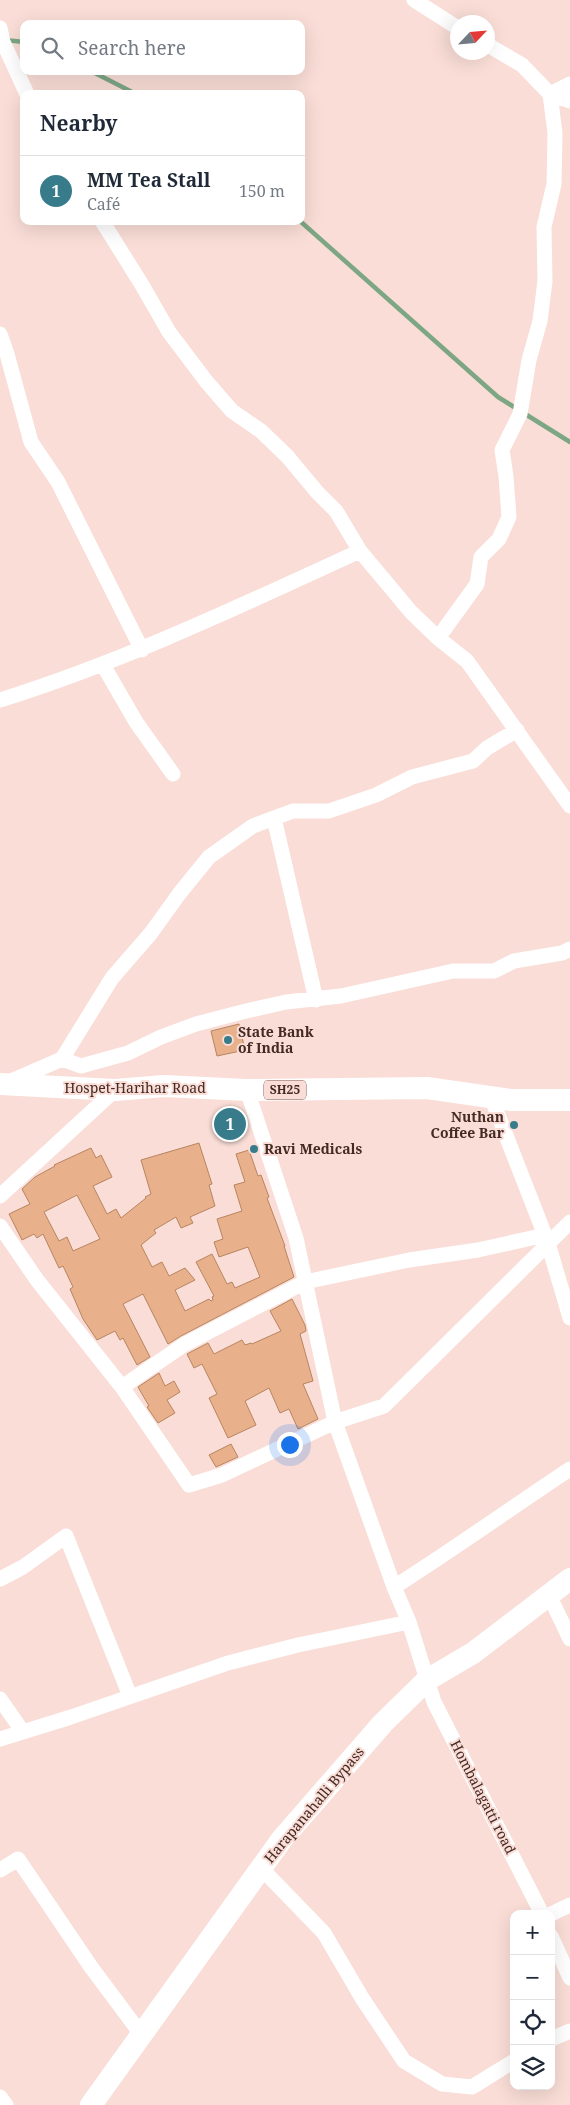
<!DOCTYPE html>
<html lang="en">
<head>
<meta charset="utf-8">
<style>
  body { margin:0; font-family:"Noto Serif",serif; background:#f6f6f7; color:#1f2937 }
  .controls { position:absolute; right:15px; bottom:15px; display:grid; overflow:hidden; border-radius:10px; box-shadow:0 5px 20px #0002 }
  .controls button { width:45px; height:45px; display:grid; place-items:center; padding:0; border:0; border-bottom:1px solid #e0e1e3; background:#fff; color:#1f2937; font:25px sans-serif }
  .compass { position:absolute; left:450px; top:15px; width:45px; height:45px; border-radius:50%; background:#fff; box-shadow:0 5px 20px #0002; rotate:64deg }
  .you { position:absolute; left:289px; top:1444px; width:18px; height:18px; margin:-12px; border:4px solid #fff; border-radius:50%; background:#1a73e8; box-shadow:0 0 0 8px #1a73e833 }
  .badge { display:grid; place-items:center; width:32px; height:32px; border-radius:50%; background:#387c8c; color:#fff; font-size:16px; font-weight:700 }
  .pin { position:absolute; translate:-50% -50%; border:2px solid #fff; box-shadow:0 1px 5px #0006 }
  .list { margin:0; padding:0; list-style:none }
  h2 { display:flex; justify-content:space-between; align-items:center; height:65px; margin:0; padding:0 20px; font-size:21px }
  h2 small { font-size:16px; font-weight:400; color:#747a83 }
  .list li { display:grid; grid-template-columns:32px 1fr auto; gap:15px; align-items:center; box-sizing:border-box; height:70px; padding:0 20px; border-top:1px solid #e0e1e3 }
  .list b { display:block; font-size:19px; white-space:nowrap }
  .list p { margin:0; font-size:16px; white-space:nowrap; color:#747a83 }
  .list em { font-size:16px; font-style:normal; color:#747a83 }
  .icon { flex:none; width:28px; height:28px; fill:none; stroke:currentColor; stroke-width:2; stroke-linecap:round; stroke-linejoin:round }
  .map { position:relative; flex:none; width:570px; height:2105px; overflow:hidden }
  .search { position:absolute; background:#fff; box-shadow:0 5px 20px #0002; left:20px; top:20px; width:285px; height:55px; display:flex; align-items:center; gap:12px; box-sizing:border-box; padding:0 18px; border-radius:10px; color:#747a83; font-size:19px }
  .panel { position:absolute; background:#fff; box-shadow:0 5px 20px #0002; left:20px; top:90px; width:285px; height:135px; border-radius:10px }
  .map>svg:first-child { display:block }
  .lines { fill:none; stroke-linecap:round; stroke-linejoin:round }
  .stream { stroke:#7da684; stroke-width:4.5 }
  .building { fill:#e8b18c; stroke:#b88460; fill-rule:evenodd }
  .street { stroke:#fff; stroke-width:15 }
  .primary { stroke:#fff; stroke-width:22 }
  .poi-dot { fill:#387c8c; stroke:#f9ddd6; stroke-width:2 }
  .labels { text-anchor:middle; stroke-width:4; stroke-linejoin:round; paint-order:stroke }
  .shield { fill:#f9ddd6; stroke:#7a6059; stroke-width:1 }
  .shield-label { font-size:12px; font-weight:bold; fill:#442a23 }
  .poi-label { font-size:14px; font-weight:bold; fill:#442a23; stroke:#f9ddd6; text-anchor:start }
  .street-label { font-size:14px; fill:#442a23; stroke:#f9ddd6 }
</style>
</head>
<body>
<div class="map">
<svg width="570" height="2105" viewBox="0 0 570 2105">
  <rect width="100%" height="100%" fill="#f9ddd6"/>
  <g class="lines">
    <path class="stream" d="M5,40l19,2
      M91,71l45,23
      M300,221l198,176 72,45"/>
  </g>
  <path class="building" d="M239,1024l6,26 -28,6 -6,-25z
    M199,1143l13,41 -3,1 6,21 -25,11 3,6 -12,5 -5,-11 -22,13 2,3 -15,12 11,22 10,-5 7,14 16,-8 10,12 -20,10 10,21 24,-12 2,2 2,-1 -1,-3 2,-1 -18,-34 16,-8 15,30 5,-2 3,6 25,-11 -12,-30 -29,10 -5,-15 9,-3 -6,-20 25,-8 -8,-26 11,-3 -9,-28 13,-4 9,26 3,-1 8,22 -2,1 18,48h-1l10,31 -113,59 -13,8 -25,-50 -20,10 27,53 -13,8 -14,-27 -3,2 -5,-9 -18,9 -14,-21 -13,-30 3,-2 -10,-21 -4,2 -16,-34 -6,4 -3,-4 -12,6 -13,-26 21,-10 -8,-15 13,-12 20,-11 -1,-1 37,-17 5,10 5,-3 11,22 -19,9 14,28 9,-5 5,9 25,-20 -1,-1 6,-3 -10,-34zM77,1195l23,44 -27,12 -6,-14 -8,4 -15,-29z
    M292,1299l13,26 1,6 -6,3 13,47 -10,3 15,35 -20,10 -9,-20 -9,4 -11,-25 -24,13 11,24 -28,13 -19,-40 8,-4 -15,-30 -8,4 -7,-14 21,-11 6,11 28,-14 3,5 6,-2 1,1 29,-13 -11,-20z
    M159,1373l6,13 9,-5 6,11 -13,8 8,13 -17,10 -11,-16 2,-1 -11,-19z
    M231,1444l7,13 -22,10 -7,-12z"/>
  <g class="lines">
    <path class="street" d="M414,0l44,28
      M0,28l3,14 24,52
      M570,84l-20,10 20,7
      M102,221l40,64 27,47 37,49 26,30 29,20 26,25 30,36 19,19 24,40 51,61 27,26 29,23 103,145
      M0,334l7,20 24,88 27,40 84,168
      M438,638l39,-54 4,-27 18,-18 10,-22 -3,-41 -4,-26 18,-36 9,-54 11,-39 5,-40 -1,-54 10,-43 1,-51 -5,-39 -28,-29 -34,-20
      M103,665l33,57 37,52
      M0,700c125,-39 242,-95 360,-149
      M274,818l42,182
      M62,1059l19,7 47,-13 33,-16 35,-13 50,-13 40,-9 55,-6 112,-25h41l20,-10 48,-8 8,-4
      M9,1082l53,-23 50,-81 39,-45 28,-39 30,-37 44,-31 40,-15h36l47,-16 36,-18 61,-16 14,-13 30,-18
      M247,1090l49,148 39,184 59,165 15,35 25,80 108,212
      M491,1097l57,146 22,75
      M0,1196l115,-106
      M0,1226l37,54 85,107 67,98 33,-10 113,-53 49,-16 186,-184
      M122,1387l63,-43 120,-62 104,-22 69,-10 67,-15
      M0,1579l23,-12 43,-31 64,160
      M394,1587c60,-38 117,-79 176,-118
      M549,1595l21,44
      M0,1699l23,33
      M0,1739l71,-22 157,-54 70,-18 111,-23
      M261,1868l63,65 38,65 42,63 38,23 30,3 42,-26
      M0,1870l18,-11 73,108 50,67
      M551,1914l19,-9
      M551,1936l19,42
      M551,2039l19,-8
      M0,2097l6,8"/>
    <path class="primary" d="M0,1084l115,6 49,-4 83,4 180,-2 84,12h59
      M91,2105l191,-266 101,-116 44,-43 46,-27 97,-74"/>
  </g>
  <g class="poi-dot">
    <circle cx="228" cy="1040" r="5"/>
    <circle cx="514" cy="1125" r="5"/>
    <circle cx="254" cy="1149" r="5"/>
  </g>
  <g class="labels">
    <rect class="shield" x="264" y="1080.5" width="42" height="19" rx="4"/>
    <g class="shield-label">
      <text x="285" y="1094">SH25</text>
    </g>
    <g class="poi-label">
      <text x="238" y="1037">State Bank<tspan x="238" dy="16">of India</tspan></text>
      <text x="504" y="1122" text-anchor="end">Nuthan<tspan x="504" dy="16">Coffee Bar</tspan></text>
      <text x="264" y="1154">Ravi Medicals</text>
    </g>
    <g class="street-label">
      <text x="135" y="1093">Hospet-Harihar Road</text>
      <text transform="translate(483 1797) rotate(63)" y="5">Hombalagatti road</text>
      <text transform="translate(314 1805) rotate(-50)" y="5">Harapanahalli Bypass</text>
    </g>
  </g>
</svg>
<div class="controls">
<button>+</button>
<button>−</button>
<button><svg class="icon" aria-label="locate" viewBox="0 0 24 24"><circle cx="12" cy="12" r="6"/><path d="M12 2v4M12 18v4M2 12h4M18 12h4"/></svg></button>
<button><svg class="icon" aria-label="layers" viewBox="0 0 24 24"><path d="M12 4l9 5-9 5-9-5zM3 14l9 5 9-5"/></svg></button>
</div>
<svg class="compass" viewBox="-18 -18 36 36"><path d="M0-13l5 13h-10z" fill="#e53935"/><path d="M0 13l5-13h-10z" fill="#747a83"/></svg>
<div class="you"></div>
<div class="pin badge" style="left:230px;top:1124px">1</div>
<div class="search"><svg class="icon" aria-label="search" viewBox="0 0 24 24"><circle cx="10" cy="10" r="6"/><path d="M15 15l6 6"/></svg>Search here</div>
<section class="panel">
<h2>Nearby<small></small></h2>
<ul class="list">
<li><span class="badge">1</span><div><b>MM Tea Stall</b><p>Café</p></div><em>150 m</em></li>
</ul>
</section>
</div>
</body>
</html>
